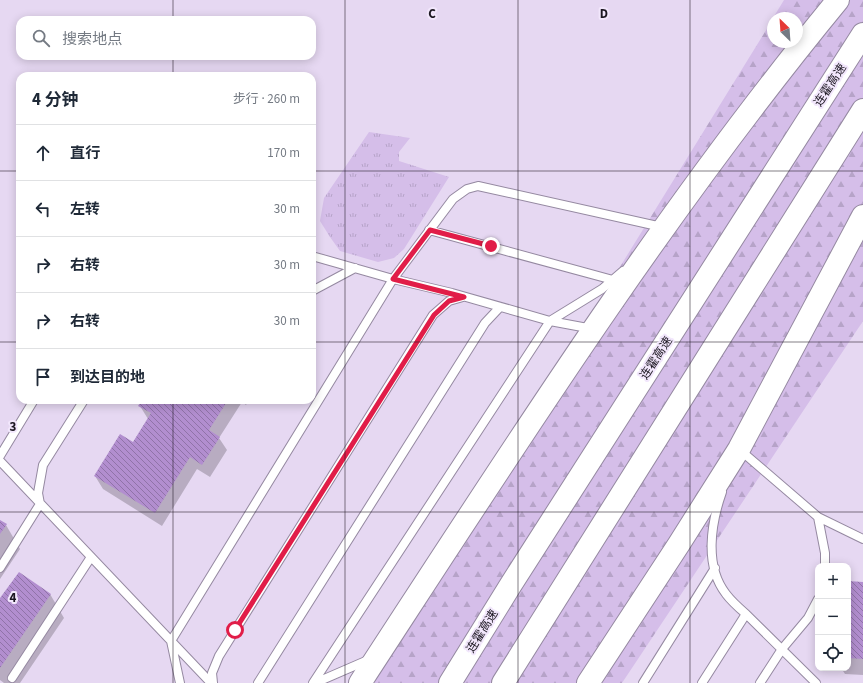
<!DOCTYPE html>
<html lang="zh">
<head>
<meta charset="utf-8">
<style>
  body { margin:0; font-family:"Source Sans 3","Noto Sans SC",sans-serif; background:#f6f6f7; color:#1f2937 }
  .controls { position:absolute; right:12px; bottom:12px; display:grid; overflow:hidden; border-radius:8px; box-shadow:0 2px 10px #0003 }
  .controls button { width:36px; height:36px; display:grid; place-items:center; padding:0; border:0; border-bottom:1px solid #e0e1e3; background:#fff; color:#1f2937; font:20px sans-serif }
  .compass { position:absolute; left:767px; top:12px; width:36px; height:36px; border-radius:50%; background:#fff; box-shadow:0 2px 10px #0003; rotate:335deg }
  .stop { position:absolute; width:12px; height:12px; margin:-9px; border:3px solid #e11d48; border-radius:50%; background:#fff }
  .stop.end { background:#e11d48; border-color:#fff; box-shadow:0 1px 4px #0008 }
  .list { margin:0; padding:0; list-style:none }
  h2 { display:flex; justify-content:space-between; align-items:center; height:52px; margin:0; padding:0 16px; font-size:17px }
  h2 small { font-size:13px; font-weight:400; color:#747a83 }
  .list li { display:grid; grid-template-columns:26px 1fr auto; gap:12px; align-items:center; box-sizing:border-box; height:56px; padding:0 16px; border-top:1px solid #e0e1e3 }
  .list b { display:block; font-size:15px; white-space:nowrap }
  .list em { font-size:13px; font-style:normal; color:#747a83 }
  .icon { flex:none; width:22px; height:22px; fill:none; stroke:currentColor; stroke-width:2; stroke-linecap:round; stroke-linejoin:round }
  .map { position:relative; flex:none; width:863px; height:683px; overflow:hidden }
  .search { position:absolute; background:#fff; box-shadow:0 2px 10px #0003; left:16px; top:16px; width:300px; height:44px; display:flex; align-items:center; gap:10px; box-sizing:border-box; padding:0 14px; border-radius:12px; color:#747a83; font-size:15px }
  .panel { position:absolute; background:#fff; box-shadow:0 2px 10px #0003; left:16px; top:72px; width:300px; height:332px; border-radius:12px }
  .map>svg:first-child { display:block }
  .grass { fill:url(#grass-tufts) }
  .forest { fill:url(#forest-firs) }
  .shadow { fill:#0003 }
  .building { fill:url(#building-back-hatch) }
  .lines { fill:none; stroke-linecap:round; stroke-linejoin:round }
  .service-casing { stroke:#9589a1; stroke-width:10 }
  .motorway-casing { stroke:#9589a1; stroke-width:24 }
  .service { stroke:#fff; stroke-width:8 }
  .motorway { stroke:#fff; stroke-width:22 }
  .route { stroke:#e11d48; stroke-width:5 }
  .grid { fill:none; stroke:#1d1822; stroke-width:1; stroke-opacity:0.55 }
  .labels { text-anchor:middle; stroke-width:4; stroke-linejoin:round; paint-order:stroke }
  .street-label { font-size:12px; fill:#1d1822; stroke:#f2e7fc }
  .grid-label { font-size:13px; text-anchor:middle; font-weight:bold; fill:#1d1822; stroke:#f2e7fc; stroke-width:4; stroke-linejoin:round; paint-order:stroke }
</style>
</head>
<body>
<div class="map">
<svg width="863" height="683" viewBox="0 0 863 683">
  <defs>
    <pattern id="grass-tufts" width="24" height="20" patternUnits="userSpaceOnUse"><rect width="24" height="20" fill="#d5bee9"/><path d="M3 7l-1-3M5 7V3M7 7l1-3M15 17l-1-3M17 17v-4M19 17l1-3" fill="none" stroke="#b6a3c8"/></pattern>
    <pattern id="forest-firs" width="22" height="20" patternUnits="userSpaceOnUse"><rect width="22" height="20" fill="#d5bee9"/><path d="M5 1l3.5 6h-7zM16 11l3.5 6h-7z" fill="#b6a3c8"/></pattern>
    <pattern id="building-back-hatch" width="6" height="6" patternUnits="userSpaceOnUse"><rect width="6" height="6" fill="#b28ecf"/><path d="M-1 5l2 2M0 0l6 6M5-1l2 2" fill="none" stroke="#9073a8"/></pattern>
  </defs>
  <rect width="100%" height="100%" fill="#e6d8f2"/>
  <path class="grass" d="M369,132l41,6 -11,14v9l50,16 -45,72 -10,9 -16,4 -38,-11 -10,-14 -10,-16 4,-23z"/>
  <path class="forest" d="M784,0h79v321l-241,362h-259l410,-664v23h24v-24h-24z"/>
  <path class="shadow" d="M143,400h106l-3,5 -4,-3 -23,36 8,12 -17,27 -13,-8 -35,57 -59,-37 -8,-13 38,-33 15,-24 -8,-13z
    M0,521l6,4 14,24 -20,30z
    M848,582l15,1v92l-18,-1 -4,-6h7z
    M50,594l14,24 -44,65h-16l-4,-3v-80z"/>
  <path class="building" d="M142,400h86l-19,30 11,7 -18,28 -12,-8 -35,56 -61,-37 26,-42 13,8 18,-29 -13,-7z
    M0,520l7,4 -7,10z
    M19,572l32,22 -51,74v-70z
    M848,581l15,1v77l-15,-1z"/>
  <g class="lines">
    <g class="service-casing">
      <path id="service" d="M429,230l184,50
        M312,256l81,23 59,14 98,28 43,8
        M312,291l43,-23
        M740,450l78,67 7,36v13
        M0,456l34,-56
        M0,461l211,222
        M722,492c-11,31 -18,74 4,102 6,8 13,14 20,20l70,69
        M818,517l45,22
        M0,568l40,-64 -2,-11 5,-28 41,-65
        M12,678l79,-121
        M180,683l-9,-42 222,-362 60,-80 14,-10 11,-3 184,41
        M213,683l-1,-10 7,-17 214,-341 16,-14 14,-4
        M258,683l227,-360 15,-16
        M313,683l237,-362 52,-32 21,-18
        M315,683l53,-23
        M643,683l72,-115
        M702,683l44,-69
        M760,683l22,-34 26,-31 10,-19"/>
    </g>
    <g class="motorway-casing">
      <path id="motorway" d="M360,683c152,-233 301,-468 478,-683
        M450,683l60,-97 353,-552
        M503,683l360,-573
        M588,683l91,-139 60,-95 124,-233"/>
    </g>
    <use href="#service" class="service"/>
    <use href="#motorway" class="motorway"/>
  </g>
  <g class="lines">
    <path class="route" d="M235,630l199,-315 15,-14 15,-4 -71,-18 37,-49 61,16"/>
  </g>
  <path class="grid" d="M173,0v20M345,0v683M518,0v683M690,0v683M173,56v20M0,171h20M312,171h551M0,342h20M312,342h551M173,400v283M0,512h863"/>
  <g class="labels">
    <g class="street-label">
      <text transform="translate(830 85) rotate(-57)" y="4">连霍高速</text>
      <text transform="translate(656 358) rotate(-57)" y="4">连霍高速</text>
      <text transform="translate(482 631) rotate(-58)" y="4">连霍高速</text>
    </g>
  </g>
  <g class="grid-label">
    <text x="432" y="18">C</text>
    <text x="604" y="18">D</text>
    <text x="13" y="431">3</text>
    <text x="13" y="602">4</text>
  </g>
</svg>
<div class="controls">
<button>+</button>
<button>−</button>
<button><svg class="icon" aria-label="locate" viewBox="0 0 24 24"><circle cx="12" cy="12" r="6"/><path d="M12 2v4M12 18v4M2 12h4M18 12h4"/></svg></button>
</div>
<svg class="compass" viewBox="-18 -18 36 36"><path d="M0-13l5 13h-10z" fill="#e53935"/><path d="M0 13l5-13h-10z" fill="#747a83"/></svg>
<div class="stop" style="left:235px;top:630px"></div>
<div class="stop end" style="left:491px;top:246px"></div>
<div class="search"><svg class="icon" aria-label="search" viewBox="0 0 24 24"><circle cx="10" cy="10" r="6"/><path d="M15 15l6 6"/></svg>搜索地点</div>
<section class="panel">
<h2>4 分钟<small>步行 · 260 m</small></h2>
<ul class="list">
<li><svg class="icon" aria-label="ahead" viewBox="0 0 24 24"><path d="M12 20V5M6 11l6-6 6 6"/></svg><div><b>直行</b></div><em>170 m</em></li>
<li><svg class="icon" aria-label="left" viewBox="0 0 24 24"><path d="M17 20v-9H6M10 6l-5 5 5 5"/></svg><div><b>左转</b></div><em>30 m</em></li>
<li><svg class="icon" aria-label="right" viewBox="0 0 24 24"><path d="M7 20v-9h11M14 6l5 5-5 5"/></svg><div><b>右转</b></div><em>30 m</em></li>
<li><svg class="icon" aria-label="right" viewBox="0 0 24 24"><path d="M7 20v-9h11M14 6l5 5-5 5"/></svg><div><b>右转</b></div><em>30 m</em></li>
<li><svg class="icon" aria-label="arrive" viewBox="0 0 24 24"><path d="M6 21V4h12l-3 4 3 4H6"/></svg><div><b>到达目的地</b></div></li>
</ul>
</section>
</div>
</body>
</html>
